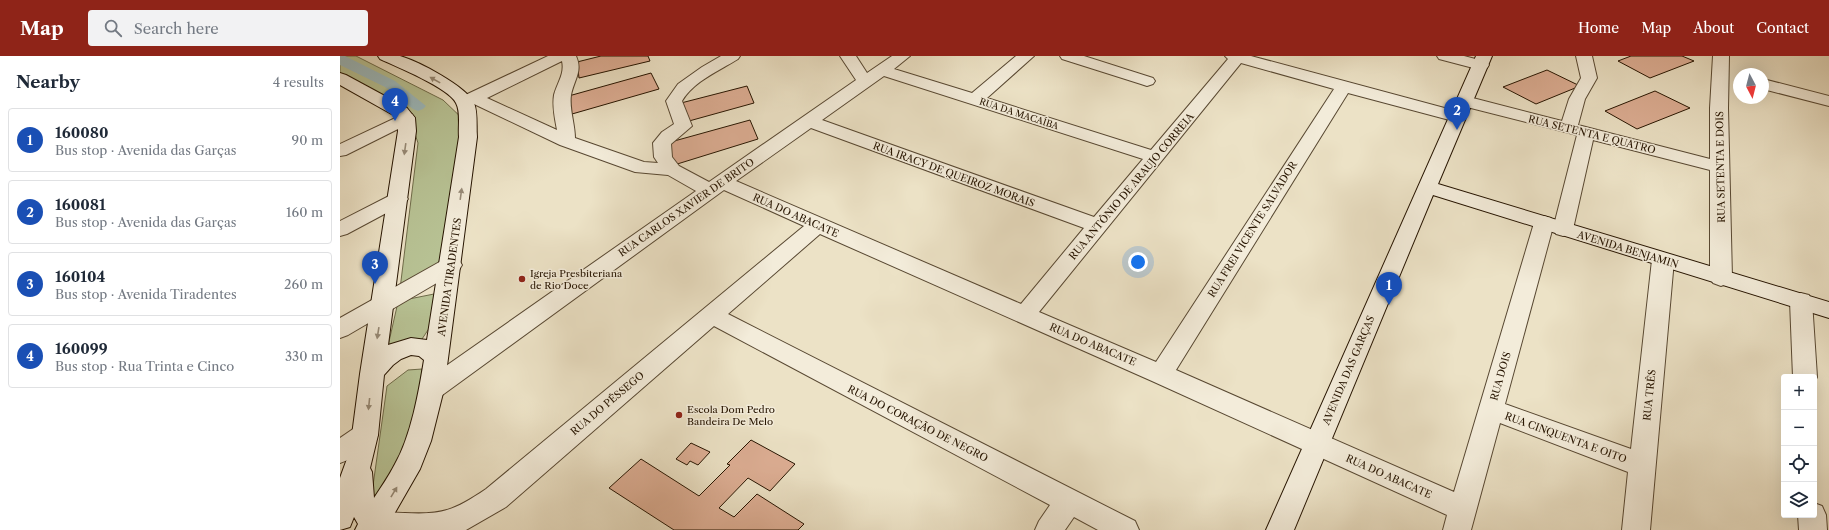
<!DOCTYPE html>
<html lang="en">
<head>
<meta charset="utf-8">
<style>
  body { margin:0; font-family:"Libre Caslon Text",serif; background:#f2f2f3; color:#1f2937 }
  .controls { position:absolute; right:12px; bottom:12px; display:grid; overflow:hidden; border-radius:4px; box-shadow:0 4px 16px #0002 }
  .controls button { width:36px; height:36px; display:grid; place-items:center; padding:0; border:0; border-bottom:1px solid #e0e1e3; background:#fff; color:#1f2937; font:20px sans-serif }
  .compass { position:absolute; left:1393px; top:12px; width:36px; height:36px; border-radius:50%; background:#fff; box-shadow:0 4px 16px #0002; rotate:173deg }
  .you { position:absolute; left:798px; top:206px; width:14px; height:14px; margin:-10px; border:3px solid #fff; border-radius:50%; background:#1a73e8; box-shadow:0 0 0 6px #1a73e833 }
  .badge { display:grid; place-items:center; width:26px; height:26px; border-radius:50%; background:#8f2418; color:#fff; font-size:13px; font-weight:700 }
  .pin { position:absolute; translate:-50% -33px; filter:drop-shadow(0 1px 2px #0008) }
  .pin::after { content:''; position:absolute; top:21px; width:14px; height:12px; background:inherit; clip-path:polygon(0 0,100% 0,50% 100%) }
  .list { margin:0; padding:0; list-style:none }
  h2 { display:flex; justify-content:space-between; align-items:center; height:52px; margin:0; padding:0 16px; font-size:17px }
  h2 small { font-size:13px; font-weight:400; color:#747a83 }
  .list li { display:grid; grid-template-columns:26px 1fr auto; gap:12px; align-items:center; box-sizing:border-box; height:64px; margin:0 8px 8px; padding:0 8px; border:1px solid #e0e1e3; border-radius:4px }
  .list b { display:block; font-size:15px; white-space:nowrap }
  .list p { margin:0; font-size:13px; white-space:nowrap; color:#747a83 }
  .list em { font-size:13px; font-style:normal; color:#747a83 }
  .icon { flex:none; width:22px; height:22px; fill:none; stroke:currentColor; stroke-width:2; stroke-linecap:round; stroke-linejoin:round }
  .map { position:relative; flex:none; width:1489px; height:474px; overflow:hidden }
  header { display:flex; align-items:center; gap:24px; box-sizing:border-box; height:56px; padding:0 20px; background:#8f2418; color:#fff }
  header strong { font-size:19px }
  nav { display:flex; gap:22px; margin-inline-start:auto; font-size:14px }
  .search { width:280px; height:36px; background:#f2f2f3; display:flex; align-items:center; gap:10px; box-sizing:border-box; padding:0 14px; border-radius:4px; color:#747a83; font-size:15px }
  main { display:flex }
  aside { flex:1; background:#fff }
  .map>svg:first-child { display:block }
  .green { fill:#b8c395; stroke:#6f6c4a }
  .lines { fill:none; stroke-linecap:round; stroke-linejoin:round }
  .canal { fill:#9dbbbf; fill-rule:evenodd }
  .building { fill:#ddae94; stroke:#261400 }
  .street-casing { stroke:#584832; stroke-width:2 }
  .secondary-casing { stroke:#261400; stroke-width:2 }
  .street { fill:#f3ecda; fill-rule:evenodd }
  .secondary { fill:#f3ecda; fill-rule:evenodd }
  .oneway { fill:#978b78 }
  .poi-dot { fill:#8f2418; stroke:#f3ecda; stroke-width:1.5 }
  .labels { text-anchor:middle; stroke-width:3; stroke-linejoin:round; paint-order:stroke }
  .far-street-label { font-size:9px; fill:#261400; stroke:#f3ecda }
  .street-label { font-size:10px; fill:#261400; stroke:#f3ecda }
  .poi-label { font-size:10px; fill:#261400; stroke:#f3ecda; text-anchor:start }
</style>
</head>
<body>
<header>
<strong>Map</strong>
<div class="search"><svg class="icon" aria-label="search" viewBox="0 0 24 24"><circle cx="10" cy="10" r="6"/><path d="M15 15l6 6"/></svg>Search here</div>
<nav><a>Home</a><a>Map</a><a>About</a><a>Contact</a></nav>
</header>
<main>
<aside>
<h2>Nearby<small>4 results</small></h2>
<ul class="list">
<li><span class="badge" style="background:#1a4fb4">1</span><div><b>160080</b><p>Bus stop · Avenida das Garças</p></div><em>90 m</em></li>
<li><span class="badge" style="background:#1a4fb4">2</span><div><b>160081</b><p>Bus stop · Avenida das Garças</p></div><em>160 m</em></li>
<li><span class="badge" style="background:#1a4fb4">3</span><div><b>160104</b><p>Bus stop · Avenida Tiradentes</p></div><em>260 m</em></li>
<li><span class="badge" style="background:#1a4fb4">4</span><div><b>160099</b><p>Bus stop · Rua Trinta e Cinco</p></div><em>330 m</em></li>
</ul>
</aside>
<div class="map">
<svg width="1489" height="474" viewBox="0 0 1489 474">
  <rect width="100%" height="100%" fill="#ece2c6"/>
  <filter id="stains"><feTurbulence type="fractalNoise" baseFrequency=".005" numOctaves="4"/><feColorMatrix values="0 0 0 0 .2 0 0 0 0 .09 0 0 0 0 .02 0 0 0 .5 -.17"/></filter>
  <radialGradient id="worn" r=".72"><stop offset=".6" stop-color="#630" stop-opacity="0"/><stop offset="1" stop-color="#630" stop-opacity=".3"/></radialGradient>
  <path class="green" d="M0,0h16l87,44 22,21 -17,136 -48,32 18,-146 -10,-30 -68,-35z
    M99,237l-7,31 -12,18 -32,4 10,-44 11,-3z
    M82,313l-10,87 -43,58 18,-128 21,-16z"/>
  <g class="lines">
    <path class="canal" d="M0,0h5l50,25 31,25 -3,3 -5,2 -5,-2 -28,-22 -45,-22z"/>
  </g>
  <path class="building" d="M261,0h47l2,5 -71,17 -2,-16z
    M1291,0h51l12,5 -44,17 -32,-17z
    M1207,14l33,16 -44,18 -33,-17z
    M311,17l8,16 -87,25 -7,-17z
    M407,30l7,17 -65,18 -8,-18z
    M1315,35l35,17 -53,21 -32,-18z
    M410,64l8,19 -84,26 -7,-22z
    M411,384l44,24 -25,27 -22,-13 -29,30 15,9 23,-23 47,30 -6,6h-124l-65,-42 32,-29 58,37 31,-31 -3,-1z
    M351,387l19,9 -12,13 -8,-4 -3,4 -11,-6z"/>
  <g class="lines">
    <g class="street-casing">
      <path id="street" d="M208,0h28c7,15 -2,24 -5,39 -2,14 4,29 4,43l69,24 14,1 -4,-6 -1,-14 9,-11 12,-8 -8,-23 12,-17 24,-17 19,-11h19l-2,3c-19,12 -44,22 -56,42l10,25 -21,18 1,13 7,9 30,16 147,-102 -16,-24h16l11,17 25,-17h18l-16,13 78,24 44,-37h18l-47,42 164,52 77,-91 -3,-3h26l212,57 3,4 -3,4 -6,1 -109,-29 -172,277 278,122 80,-269 3,-5 7,-2 7,2 3,5 -49,181 126,45 21,-189 4,-5 7,-2 7,2 4,5 -24,270h-28l6,-58 -128,-49 -29,107h-28l4,-15 -295,-134 -332,-147 -92,80 407,207 4,9h-41l-24,-13 -9,13h-30l4,-9 11,-16 -336,-179 -208,181 -40,23h-105l-3,-6 4,-9c14,-5 28,-2 43,-2 38,2 50,-3 81,-24l318,-263 -80,-36 -283,206 -9,3 -9,-3 -3,-7 3,-7 273,-191 -28,-16 -33,-3 -75,-27 -86,-41 -9,3 -6,-1 -2,-4 2,-4zM222,5c3,13 -5,22 -8,34 -2,12 1,24 3,35l-70,-32zM901,7l93,26 -178,273 -117,-50zM544,20l259,83 -49,58 -272,-97zM471,72l273,100 -63,76 -285,-123z
        M720,0h24l69,22 2,3 -2,3 -6,2 -6,-2 -79,-25z
        M1097,0h27l23,6 2,3 -2,3 -6,2 -42,-11z
        M1236,0h16l5,22 -12,21 -7,26 132,34v-51l3,-52h16l-1,52 4,170 -3,5 -8,3 -8,-3 -3,-5v-108l-117,-30 -20,89 -3,5 -7,2 -7,-2 -3,-5 24,-94 -118,-30 -2,-4 2,-4 6,-1 97,25 7,-22 12,-21z
        M1423,23l66,17v10l-66,-17z
        M66,57l6,1 3,4 -3,4 -66,33 -6,1v-12z
        M58,137l7,2 3,4 -3,4 -58,31 -7,2v-15l51,-26z
        M111,202l8,2 3,5 -3,5 -111,65 -8,3v-20l103,-58z
        M1461,237l8,2 3,6 5,76 -3,6v-6h-21l-3,-76 3,-6z
        M25,368l9,3 4,8c-7,13 -24,23 -38,28v-25l16,-11z
        M1474,447l8,3 4,9 1,15h-28l-1,-15h16z"/>
    </g>
    <g class="secondary-casing">
      <path id="secondary" d="M38,0c7,0 15,0 22,0 18,5 66,30 74,47 4,10 2,24 3,34l-33,252 -13,52 -11,28 -35,61h-30l3,-6 -4,-7 -4,10 -10,3v-52l8,-22 4,-21 8,-61 38,-243 -1,-12 -2,-3 -55,-31v-12l6,2 61,33 8,10 1,13 -28,214 23,-7 16,2 32,-203c-1,-10 2,-25 -3,-34 -7,-15 -59,-36 -76,-44zM71,299l8,1 5,4c-5,31 -13,76 -29,104 -6,12 -14,23 -21,34l-2,-26 -2,-4 8,-33 6,-60 9,-10 8,-6z
        M1136,0h16l-54,128 391,118v16l-396,-123 -139,335h-28z"/>
    </g>
    <use href="#street" class="street"/>
    <use href="#secondary" class="secondary"/>
  </g>
  <defs><path id="oneway-solid" d="M-6-.8H1V-3.2L6.5 0L1 3.2V.8H-6Z"/></defs>
  <g class="oneway">
    <use href="#oneway-solid" transform="translate(95 24) rotate(-151)"/>
    <use href="#oneway-solid" transform="translate(65 93) rotate(98)"/>
    <use href="#oneway-solid" transform="translate(121 138) rotate(-82)"/>
    <use href="#oneway-solid" transform="translate(38 277) rotate(99)"/>
    <use href="#oneway-solid" transform="translate(29 348) rotate(96)"/>
    <use href="#oneway-solid" transform="translate(54 436) rotate(-59)"/>
  </g>
  <g class="poi-dot">
    <circle cx="182" cy="223" r="4"/>
    <circle cx="339" cy="359" r="4"/>
  </g>
  <g class="labels">
    <g class="far-street-label">
      <text transform="translate(679 58) rotate(18)" y="3">RUA DA MACAÍBA</text>
    </g>
    <g class="street-label">
      <text transform="translate(1252 78) rotate(14)" y="4">RUA SETENTA E QUATRO</text>
      <text transform="translate(1380 111) rotate(-91)" y="4">RUA SETENTA E DOIS</text>
      <text transform="translate(614 118) rotate(20)" y="4">RUA IRACY DE QUEIROZ MORAIS</text>
      <text transform="translate(791 130) rotate(-50)" y="4">RUA ANTÔNIO DE ARAUJO CORREIA</text>
      <text transform="translate(346 151) rotate(-35)" y="4">RUA CARLOS XAVIER DE BRITO</text>
      <text transform="translate(456 159) rotate(24)" y="4">RUA DO ABACATE</text>
      <text transform="translate(912 173) rotate(-58)" y="4">RUA FREI VICENTE SALVADOR</text>
      <text transform="translate(1288 193) rotate(17)" y="4">AVENIDA BENJAMIN</text>
      <text transform="translate(109 221) rotate(-82)" y="4">AVENIDA TIRADENTES</text>
      <text transform="translate(753 288) rotate(23)" y="4">RUA DO ABACATE</text>
      <text transform="translate(1008 314) rotate(-67)" y="4">AVENIDA DAS GARÇAS</text>
      <text transform="translate(1160 320) rotate(-74)" y="4">RUA DOIS</text>
      <text transform="translate(1309 339) rotate(-84)" y="4">RUA TRÊS</text>
      <text transform="translate(267 347) rotate(-40)" y="4">RUA DO PÊSSEGO</text>
      <text transform="translate(578 367) rotate(27)" y="4">RUA DO CORAÇÃO DE NEGRO</text>
      <text transform="translate(1226 381) rotate(20)" y="4">RUA CINQUENTA E OITO</text>
      <text transform="translate(1049 420) rotate(24)" y="4">RUA DO ABACATE</text>
    </g>
    <g class="poi-label">
      <text x="190" y="221">Igreja Presbiteriana<tspan x="190" dy="12">de Rio Doce</tspan></text>
      <text x="347" y="357">Escola Dom Pedro<tspan x="347" dy="12">Bandeira De Melo</tspan></text>
    </g>
  </g>
  <rect width="100%" height="100%" filter="url(#stains)"/>
  <rect width="100%" height="100%" fill="url(#worn)"/>
</svg>
<div class="controls">
<button>+</button>
<button>−</button>
<button><svg class="icon" aria-label="locate" viewBox="0 0 24 24"><circle cx="12" cy="12" r="6"/><path d="M12 2v4M12 18v4M2 12h4M18 12h4"/></svg></button>
<button><svg class="icon" aria-label="layers" viewBox="0 0 24 24"><path d="M12 4l9 5-9 5-9-5zM3 14l9 5 9-5"/></svg></button>
</div>
<svg class="compass" viewBox="-18 -18 36 36"><path d="M0-13l5 13h-10z" fill="#e53935"/><path d="M0 13l5-13h-10z" fill="#747a83"/></svg>
<div class="you"></div>
<div class="pin badge" style="left:1049px;top:249px;background:#1a4fb4">1</div>
<div class="pin badge" style="left:1117px;top:74px;background:#1a4fb4">2</div>
<div class="pin badge" style="left:35px;top:228px;background:#1a4fb4">3</div>
<div class="pin badge" style="left:55px;top:65px;background:#1a4fb4">4</div>
</div>
</main>
</body>
</html>
